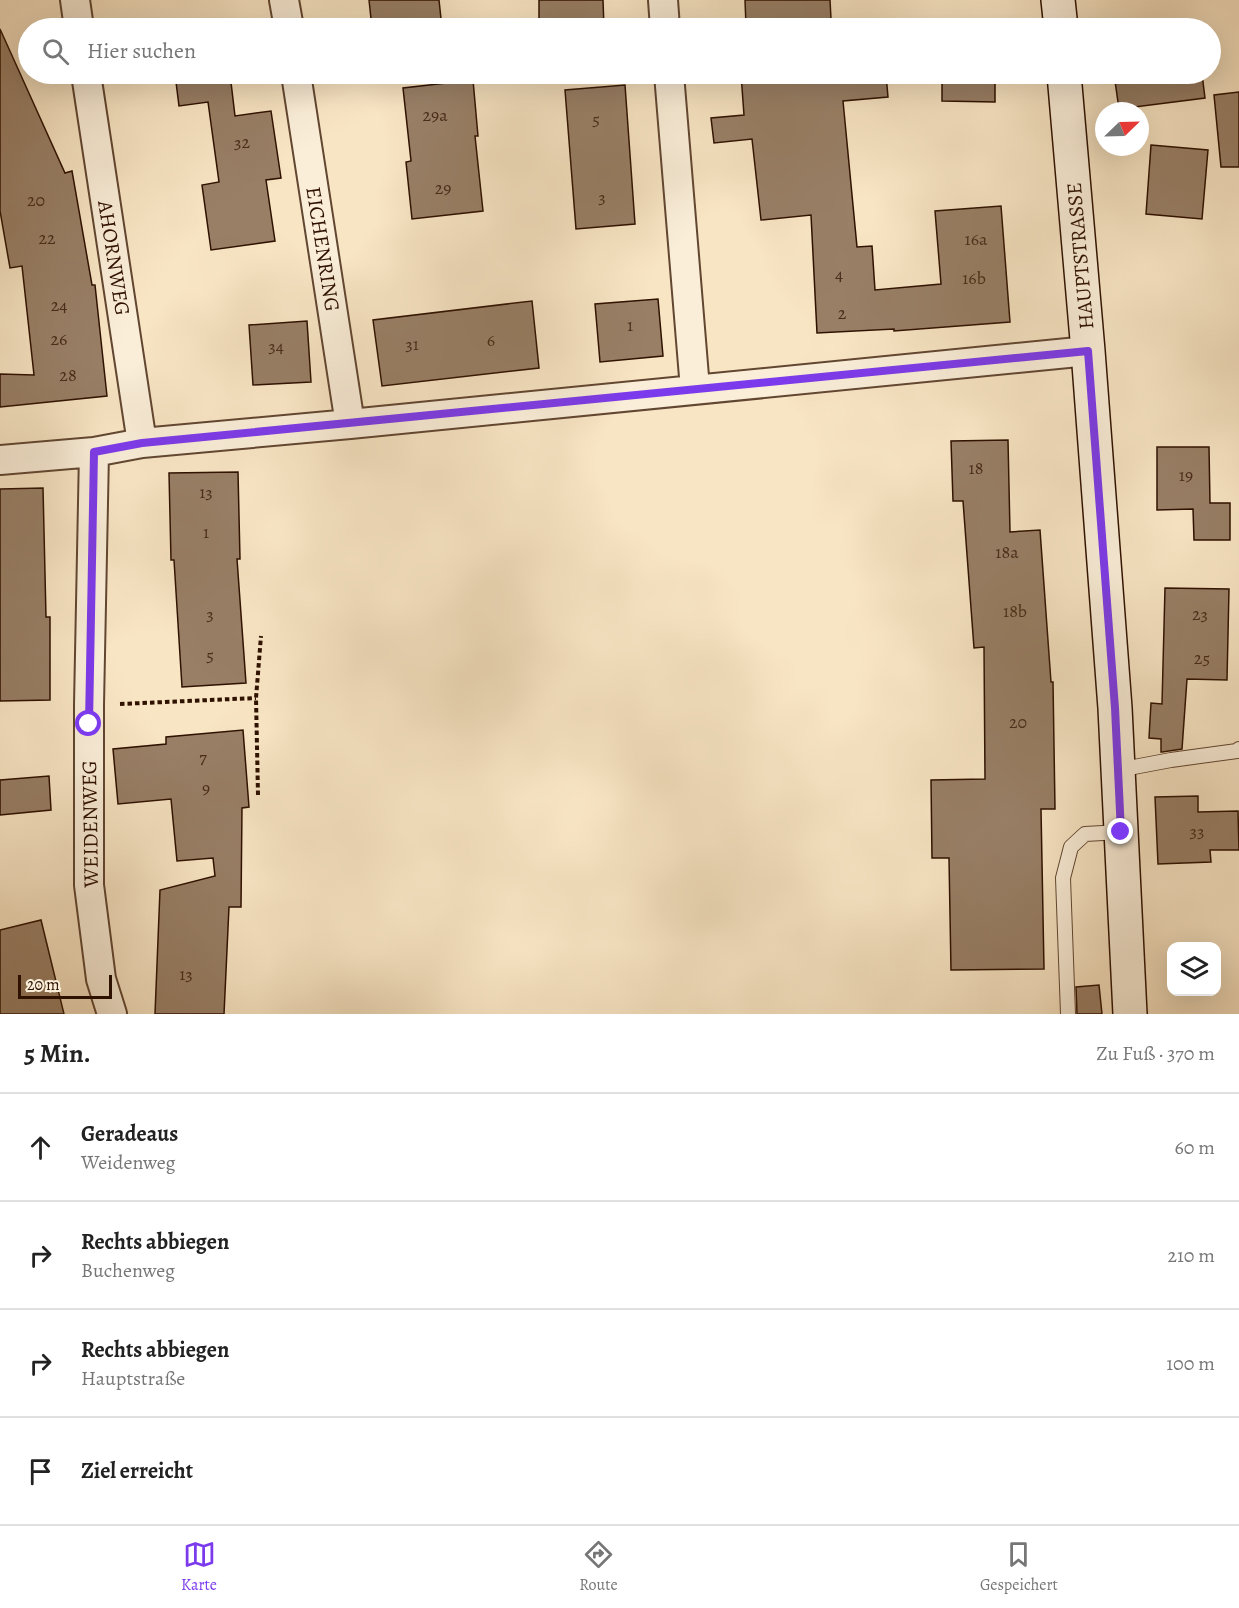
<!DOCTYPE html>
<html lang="de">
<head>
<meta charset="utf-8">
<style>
  body { margin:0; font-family:Alegreya,serif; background:#f2f2f2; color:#222 }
  .controls { position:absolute; right:18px; bottom:18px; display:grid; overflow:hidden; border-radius:12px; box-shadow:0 6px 24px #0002 }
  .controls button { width:54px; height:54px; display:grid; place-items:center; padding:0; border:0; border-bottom:2px solid #e0e0e0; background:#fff; color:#222; font:30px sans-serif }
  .compass { position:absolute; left:1095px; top:102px; width:54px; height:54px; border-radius:50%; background:#fff; box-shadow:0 6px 24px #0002; rotate:67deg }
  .scale { position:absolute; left:18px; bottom:15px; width:94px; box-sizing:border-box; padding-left:6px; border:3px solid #2f1100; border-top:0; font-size:16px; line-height:21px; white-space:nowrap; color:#2f1100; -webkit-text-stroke:4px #faeed9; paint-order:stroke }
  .stop { position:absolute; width:18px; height:18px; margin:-14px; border:4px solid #7c3aed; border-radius:50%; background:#fff }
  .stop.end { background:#7c3aed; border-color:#fff; box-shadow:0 2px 6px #0008 }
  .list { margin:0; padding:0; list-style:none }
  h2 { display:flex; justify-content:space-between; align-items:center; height:78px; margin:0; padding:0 24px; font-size:26px }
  h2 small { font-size:20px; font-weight:400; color:#767676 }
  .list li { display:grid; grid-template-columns:39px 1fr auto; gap:18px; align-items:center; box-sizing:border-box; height:108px; padding:0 24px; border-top:2px solid #e0e0e0 }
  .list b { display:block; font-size:22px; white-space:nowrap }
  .list p { margin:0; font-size:20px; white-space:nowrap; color:#767676 }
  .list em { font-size:20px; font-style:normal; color:#767676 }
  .icon { flex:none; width:33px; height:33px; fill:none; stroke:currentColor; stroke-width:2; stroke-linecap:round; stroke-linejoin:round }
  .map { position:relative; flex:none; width:1239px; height:1014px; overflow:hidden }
  .search { position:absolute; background:#fff; box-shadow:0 6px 24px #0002; left:18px; right:18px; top:18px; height:66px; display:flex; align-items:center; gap:15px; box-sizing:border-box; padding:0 21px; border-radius:33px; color:#767676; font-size:22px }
  .sheet { height:510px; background:#fff }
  nav { display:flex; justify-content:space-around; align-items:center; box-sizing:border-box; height:84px; border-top:2px solid #e0e0e0; background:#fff; font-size:16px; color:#767676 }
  nav a { display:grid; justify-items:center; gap:3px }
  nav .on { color:#7c3aed }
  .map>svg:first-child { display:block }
  .building { fill:#987f66; stroke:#2f1100; stroke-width:1.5 }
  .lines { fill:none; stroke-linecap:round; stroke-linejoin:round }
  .lane-casing { stroke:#614631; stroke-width:16 }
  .street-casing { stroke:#614631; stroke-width:32 }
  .secondary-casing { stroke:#2f1100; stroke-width:36 }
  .path { stroke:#2f1100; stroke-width:4; stroke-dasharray:4.5 3; stroke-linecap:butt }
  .lane { stroke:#faeed9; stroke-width:14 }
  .street { stroke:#faeed9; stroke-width:28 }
  .secondary { stroke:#faeed9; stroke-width:33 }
  .route { stroke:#7c3aed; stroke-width:8 }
  .labels { text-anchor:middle; stroke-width:5; stroke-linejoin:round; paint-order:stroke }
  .number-label { font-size:18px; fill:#492c1a }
  .street-label { font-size:21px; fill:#2f1100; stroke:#faeed9 }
</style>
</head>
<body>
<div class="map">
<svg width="1239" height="1014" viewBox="0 0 1239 1014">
  <rect width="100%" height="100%" fill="#f8e5c4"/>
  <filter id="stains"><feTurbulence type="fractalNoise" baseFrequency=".00333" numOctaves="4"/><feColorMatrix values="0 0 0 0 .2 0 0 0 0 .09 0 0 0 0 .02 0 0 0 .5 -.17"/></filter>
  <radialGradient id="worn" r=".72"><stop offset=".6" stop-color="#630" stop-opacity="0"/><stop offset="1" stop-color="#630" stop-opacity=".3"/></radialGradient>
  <path class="building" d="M369,0h70l3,28h-70z
    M539,0h64l1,28h-65z
    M745,0h85l1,19 -85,7z
    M223,19l1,9h-55v-2z
    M0,29l65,144 7,-2 20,114h3l12,111 -107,11v-33l34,1 -12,-109 -12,2 -10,-57z
    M175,74h55l5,42 36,-5 10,67 -15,2 9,61 -64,9 -9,-65 17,-3 -11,-80 -29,4z
    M741,74h145l2,23 -45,4 14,146 15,-1 3,44 66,-6 -6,-73 66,-5 9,116 -116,9v-2l-77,4 -6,-118 -50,5 -9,-81 -38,4 -3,-25 33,-3z
    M942,74h53v28l-53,-1z
    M1114,74h88l3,24 -86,11z
    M473,80l5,56h-3l8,75 -71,8 -6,-57 5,-1 -8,-73z
    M625,85l10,139 -59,5 -11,-139z
    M1239,92v75h-18l-7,-72z
    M1151,145l57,5 -6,69 -56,-5z
    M658,299l5,57 -63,6 -5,-58z
    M532,301l7,67 -157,18 -9,-66z
    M307,321l4,61 -58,3 -4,-60z
    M1008,440l2,92 30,-2 11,152h2l2,127h-14l3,160 -93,1 -2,-112h-17l-1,-78 54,-1 -1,-132 -10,1 -11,-147h-10l-2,-60z
    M1157,447h52l1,56h20v37h-36l-1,-31 -36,1z
    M238,472l2,87h-3l9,124 -64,4 -8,-127h-3l-2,-87z
    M43,488l3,129h4v83l-50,1v-212z
    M1165,588l64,1 -2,91 -40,-1 -5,70 -20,3h-1v-13l-12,-1 2,-35 11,1z
    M243,730l6,77 -7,1 -1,99h-12l-5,107h-69l5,-124 55,-14 -2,-18 -36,3 -6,-62 -53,5 -5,-55 53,-5v-7z
    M49,776l2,34 -51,5v-35z
    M1198,796v16l40,-1 1,39h-29l1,12 -53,2 -3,-67z
    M41,920l23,94h-64v-84z
    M1099,985l3,29h-25l-1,-27z"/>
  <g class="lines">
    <g class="lane-casing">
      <path id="lane" d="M1118,770l53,-10 66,-9 2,-2
        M1068,1014l-5,-136 8,-31 14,-13 36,-2"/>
    </g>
    <g class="street-casing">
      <path id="street" d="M75,0l4,28
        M284,0l5,28
        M663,0l2,28
        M86,74l56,369
        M296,74l54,350
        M669,74l26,315
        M94,452l-5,253v180l12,94 11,35
        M0,460l94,-8 48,-9 208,-19 738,-73"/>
    </g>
    <g class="secondary-casing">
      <path id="secondary" d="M1058,0l3,28
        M1064,74l24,277 27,357 15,306"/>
    </g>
    <path class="path" d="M120,704l136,-6
      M258,795l-2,-97 5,-62"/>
    <use href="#lane" class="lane"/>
    <use href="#street" class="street"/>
    <use href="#secondary" class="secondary"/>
  </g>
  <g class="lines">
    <path class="route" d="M89,724l5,-272 48,-9 946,-92 27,357 6,124"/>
  </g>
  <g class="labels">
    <g class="number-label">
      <text x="435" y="121">29a</text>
      <text x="596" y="125">5</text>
      <text x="242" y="148">32</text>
      <text x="443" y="194">29</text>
      <text x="602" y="203">3</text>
      <text x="36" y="206">20</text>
      <text x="47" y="244">22</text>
      <text x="976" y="245">16a</text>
      <text x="839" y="280">4</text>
      <text x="974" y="284">16b</text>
      <text x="59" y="311">24</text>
      <text x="842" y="319">2</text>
      <text x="630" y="331">1</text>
      <text x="59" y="345">26</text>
      <text x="491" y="346">6</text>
      <text x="412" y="350">31</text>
      <text x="276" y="352">34</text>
      <text x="68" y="381">28</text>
      <text x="976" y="474">18</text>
      <text x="1186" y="481">19</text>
      <text x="206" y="498">13</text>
      <text x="206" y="538">1</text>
      <text x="1007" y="558">18a</text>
      <text x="1015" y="617">18b</text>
      <text x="210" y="620">3</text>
      <text x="1200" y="620">23</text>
      <text x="210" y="661">5</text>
      <text x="1202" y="664">25</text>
      <text x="1018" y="728">20</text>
      <text x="203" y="763">7</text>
      <text x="206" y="794">9</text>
      <text x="1197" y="837">33</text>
      <text x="186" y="980">13</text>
    </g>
    <g class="street-label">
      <text transform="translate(323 249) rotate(81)" y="7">EICHENRING</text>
      <text transform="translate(1080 256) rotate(-95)" y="7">HAUPTSTRASSE</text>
      <text transform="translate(114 258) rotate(81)" y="7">AHORNWEG</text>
      <text transform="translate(90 824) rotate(-91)" y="7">WEIDENWEG</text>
    </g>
  </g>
  <rect width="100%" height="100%" filter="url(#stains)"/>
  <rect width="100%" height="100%" fill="url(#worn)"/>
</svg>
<div class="controls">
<button><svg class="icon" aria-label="layers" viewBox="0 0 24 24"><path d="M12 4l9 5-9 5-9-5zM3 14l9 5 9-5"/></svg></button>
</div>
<svg class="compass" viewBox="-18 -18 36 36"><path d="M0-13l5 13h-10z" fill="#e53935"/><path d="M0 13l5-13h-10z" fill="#767676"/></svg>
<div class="scale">20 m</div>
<div class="stop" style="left:89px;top:724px"></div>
<div class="stop end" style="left:1121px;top:832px"></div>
<div class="search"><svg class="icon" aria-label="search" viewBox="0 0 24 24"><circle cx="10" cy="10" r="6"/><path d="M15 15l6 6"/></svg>Hier suchen</div>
</div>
<section class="sheet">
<h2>5 Min.<small>Zu Fuß · 370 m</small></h2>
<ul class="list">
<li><svg class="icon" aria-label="ahead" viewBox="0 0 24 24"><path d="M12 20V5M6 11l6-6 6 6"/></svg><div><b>Geradeaus</b><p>Weidenweg</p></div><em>60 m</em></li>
<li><svg class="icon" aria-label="right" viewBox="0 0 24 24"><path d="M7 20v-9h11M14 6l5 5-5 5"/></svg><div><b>Rechts abbiegen</b><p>Buchenweg</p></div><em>210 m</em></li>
<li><svg class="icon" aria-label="right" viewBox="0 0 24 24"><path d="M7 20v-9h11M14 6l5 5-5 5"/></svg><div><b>Rechts abbiegen</b><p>Hauptstraße</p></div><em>100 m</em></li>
<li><svg class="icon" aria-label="arrive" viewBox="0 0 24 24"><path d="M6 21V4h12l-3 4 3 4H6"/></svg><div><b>Ziel erreicht</b></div></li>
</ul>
</section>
<nav>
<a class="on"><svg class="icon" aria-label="map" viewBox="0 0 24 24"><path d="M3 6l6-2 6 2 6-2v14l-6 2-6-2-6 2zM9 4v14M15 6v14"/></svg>Karte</a>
<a><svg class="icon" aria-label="directions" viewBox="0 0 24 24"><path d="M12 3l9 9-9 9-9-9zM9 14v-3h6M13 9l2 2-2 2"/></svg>Route</a>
<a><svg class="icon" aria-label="saved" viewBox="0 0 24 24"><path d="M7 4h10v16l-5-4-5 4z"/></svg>Gespeichert</a>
</nav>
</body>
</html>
